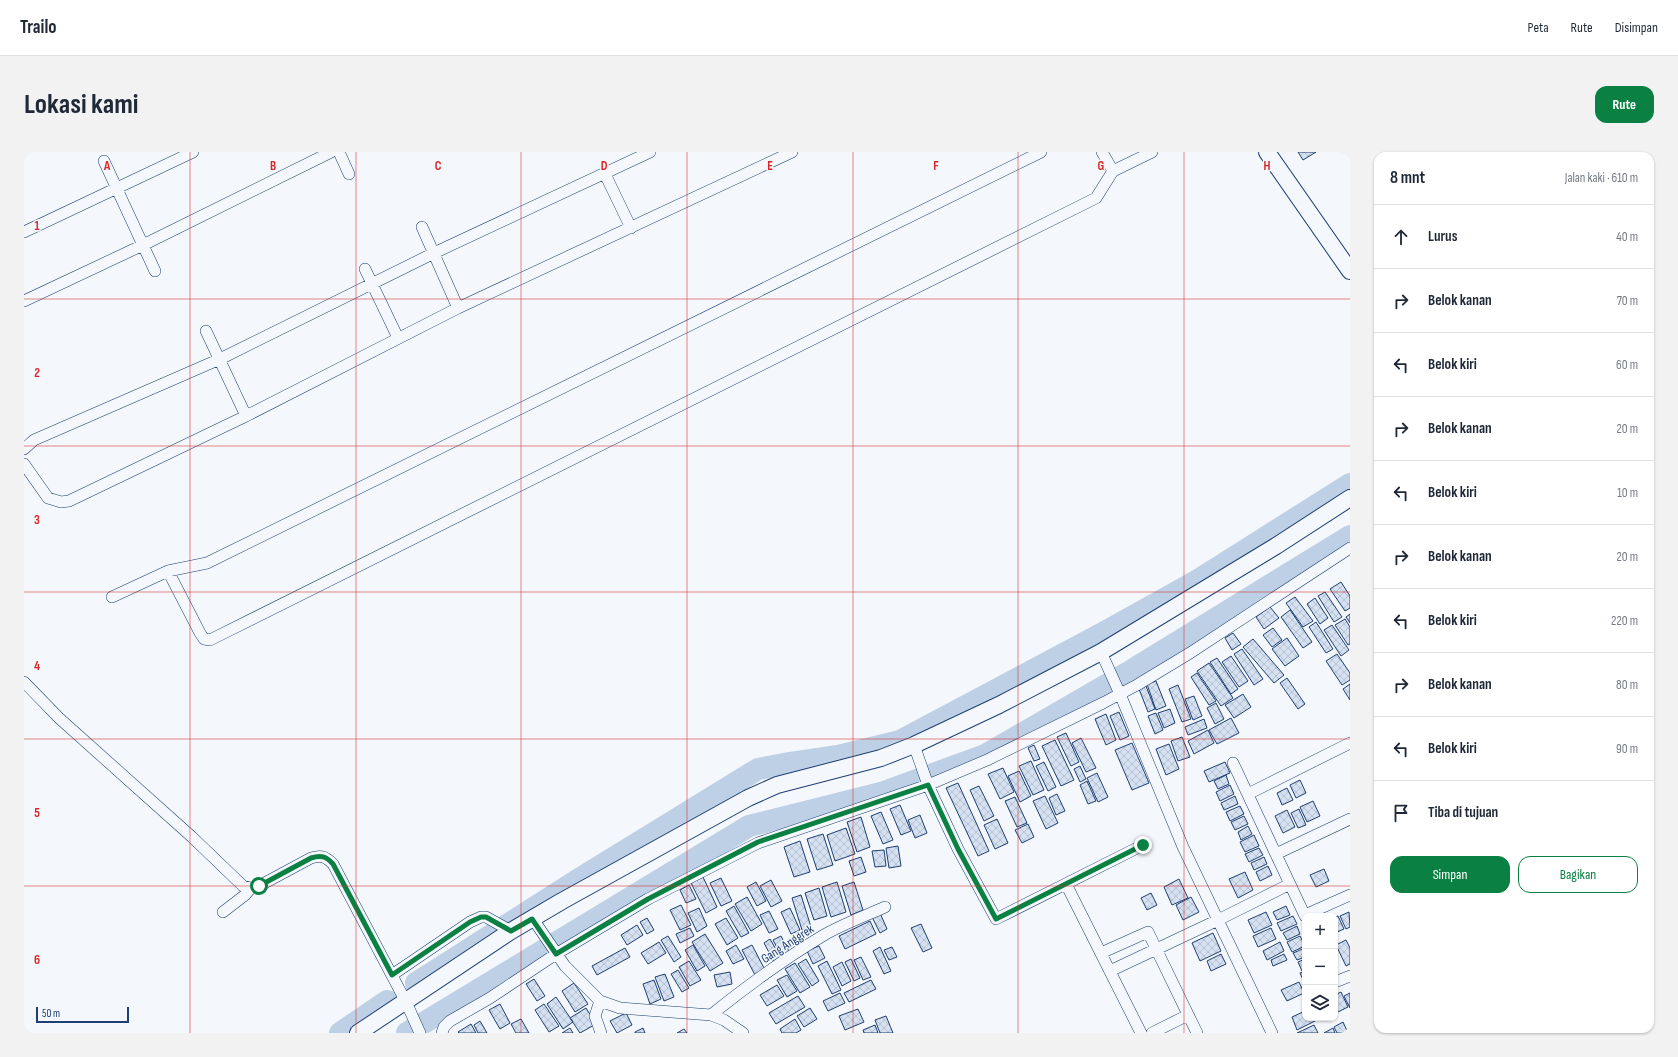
<!DOCTYPE html>
<html lang="id">
<head>
<meta charset="utf-8">
<style>
  body { margin:0; font-family:"Sofia Sans Condensed",sans-serif; background:#f2f2f3; color:#1f2937 }
  .controls { position:absolute; right:12px; bottom:12px; display:grid; overflow:hidden; border-radius:8px; box-shadow:0 1px 3px #0004 }
  .controls button { width:36px; height:36px; display:grid; place-items:center; padding:0; border:0; border-bottom:1px solid #e0e1e3; background:#fff; color:#1f2937; font:20px sans-serif }
  .scale { position:absolute; left:12px; bottom:10px; width:93px; box-sizing:border-box; padding-left:4px; border:2px solid #1d3f73; border-top:0; font-size:11px; line-height:14px; white-space:nowrap; color:#1d3f73; -webkit-text-stroke:3px #f4f7fb; paint-order:stroke }
  .stop { position:absolute; width:12px; height:12px; margin:-9px; border:3px solid #0b8043; border-radius:50%; background:#fff }
  .stop.end { background:#0b8043; border-color:#fff; box-shadow:0 1px 4px #0008 }
  .list { margin:0; padding:0; list-style:none }
  h2 { display:flex; justify-content:space-between; align-items:center; height:52px; margin:0; padding:0 16px; font-size:17px }
  h2 small { font-size:13px; font-weight:400; color:#747a83 }
  .list li { display:grid; grid-template-columns:26px 1fr auto; gap:12px; align-items:center; box-sizing:border-box; height:64px; padding:0 16px; border-top:1px solid #e0e1e3 }
  .list b { display:block; font-size:15px; white-space:nowrap }
  .list em { font-size:13px; font-style:normal; color:#747a83 }
  .actions { display:flex; gap:8px; padding:12px 16px }
  .actions a { flex:1; padding:9px 0; border:1px solid #0b8043; border-radius:12px; text-align:center; font-size:14px; color:#0b8043 }
  .actions .main { background:#0b8043; color:#fff }
  .icon { flex:none; width:22px; height:22px; fill:none; stroke:currentColor; stroke-width:2; stroke-linecap:round; stroke-linejoin:round }
  .map { position:relative; flex:none; width:1326px; height:881px; overflow:hidden; border-radius:12px }
  header { display:flex; align-items:center; gap:24px; box-sizing:border-box; height:56px; padding:0 20px; background:#fff; border-bottom:1px solid #e0e1e3 }
  header strong { font-size:19px }
  nav { display:flex; gap:22px; margin-inline-start:auto; font-size:14px }
  .intro { display:flex; align-items:center; justify-content:space-between; box-sizing:border-box; height:96px; padding:0 24px }
  h1 { margin:0; font-size:28px }
  .button { padding:10px 18px; border-radius:12px; background:#0b8043; color:#fff; font-size:14px; font-weight:700 }
  main { display:flex; gap:24px; padding:0 24px }
  aside { flex:1; background:#fff; border-radius:12px; box-shadow:0 1px 3px #0004 }
  .map>svg:first-child { display:block }
  .lines { fill:none; stroke-linecap:round; stroke-linejoin:round }
  .river { stroke:#bed0e5; stroke-width:22 }
  .building { fill:url(#building-cross-hatch); stroke:#1d3f73 }
  .street-casing { stroke:#1d3f73; stroke-width:12 }
  .secondary-casing { stroke:#1d3f73; stroke-width:18 }
  .street { stroke:#f4f7fb; stroke-width:11 }
  .secondary { stroke:#f4f7fb; stroke-width:16 }
  .route { stroke:#0b8043; stroke-width:5 }
  .grid { fill:none; stroke:#d62828; stroke-width:1; stroke-opacity:0.55 }
  .labels { text-anchor:middle; stroke-width:3; stroke-linejoin:round; paint-order:stroke }
  .street-label { font-size:13px; fill:#1d3f73; stroke:#f4f7fb }
  .grid-label { font-size:13px; text-anchor:middle; font-weight:bold; fill:#d62828; stroke:#f4f7fb; stroke-width:3; stroke-linejoin:round; paint-order:stroke }
</style>
</head>
<body>
<header>
<strong>Trailo</strong>
<nav><a>Peta</a><a>Rute</a><a>Disimpan</a></nav>
</header>
<div class="intro"><h1>Lokasi kami</h1><a class="button">Rute</a></div>
<main>
<div class="map">
<svg width="1326" height="881" viewBox="0 0 1326 881">
  <defs>
    <pattern id="building-cross-hatch" width="8" height="8" patternUnits="userSpaceOnUse"><rect width="8" height="8" fill="#d5e0f0"/><path d="M0 0l8 8M0 8l8-8" fill="none" stroke="#b6c1d1"/></pattern>
  </defs>
  <rect width="100%" height="100%" fill="#f4f7fb"/>
  <g class="lines">
    <path class="river" d="M392,831l163,-104 179,-110 26,-5 54,-8 62,-15 203,-108 95,-53 152,-96
      M316,881l47,-32
      M383,881l342,-207 132,-33 104,-38 142,-82 223,-137"/>
  </g>
  <path class="building" d="M1274,0h18l-13,8z
    M1317,430l9,14v12l-5,3 -15,-22z
    M1301,440l17,25 -8,5 -16,-26z
    M1271,445l18,24 -10,6 -17,-24z
    M1291,446l13,20 -8,6 -13,-20z
    M1246,455l9,11 -15,11 -8,-12z
    M1266,458l22,32 -9,6 -22,-31z
    M1326,462v9l-4,-6z
    M1321,467l5,8v17l-2,1 -13,-20z
    M1292,470l17,27 -7,4 -17,-26z
    M1308,473l17,25 -8,6 -17,-26z
    M1249,476l9,12 -10,7 -9,-12z
    M1209,481l8,11 -9,6 -7,-12z
    M1263,486l12,18 -14,10 -13,-17z
    M1229,487l31,36 -10,8 -31,-36z
    M1218,497l21,30 -9,6 -20,-31z
    M1313,502l13,19v7l-8,5 -16,-24z
    M1207,504l17,25 -9,6 -17,-25z
    M1193,506l21,31 -7,5 -21,-32z
    M1185,511l24,35 -12,8 -24,-35z
    M1173,521l19,28 -7,4 -18,-28z
    M1263,526l18,26 -7,5 -18,-26z
    M1132,529l10,25 -10,4 -9,-26z
    M1326,532v16l-7,-11z
    M1154,533l13,34 -9,3 -13,-33z
    M1122,534l9,23 -7,3 -9,-23z
    M1219,542l8,13 -17,11 -9,-13z
    M1170,544l8,20 -9,4 -8,-21z
    M1192,551l8,16 -9,5 -8,-16z
    M1146,557l5,14 -11,5 -6,-15z
    M1095,560l10,24 -9,4 -10,-24z
    M1132,561l7,17 -8,4 -7,-18z
    M1082,562l10,26 -10,5 -11,-26z
    M1207,566l8,15 -22,11 -8,-14z
    M1180,567l3,9 -19,7 -3,-8z
    M1184,578l6,13 -20,11 -6,-13z
    M1042,581l13,29 -8,4 -14,-29z
    M1158,585l8,20 -12,4 -7,-20z
    M1057,586l15,30 -10,4 -14,-29z
    M1031,588l19,40 -13,6 -19,-40z
    M1108,591l17,40 -17,7 -17,-40z
    M1145,592l10,25 -13,6 -10,-26z
    M1010,593l6,14 -6,2 -6,-13z
    M1007,609l13,29 -11,5 -14,-29z
    M1020,610l12,25 -8,4 -12,-25z
    M1201,610l5,11 -21,9 -5,-11z
    M1056,614l6,13 -6,3 -6,-13z
    M979,616l11,24 -14,7 -12,-25z
    M995,619l12,25 -11,6 -12,-26z
    M1073,621l11,24 -10,5 -11,-24z
    M1202,623l3,9 -11,5 -4,-8z
    M1276,628l6,13 -10,5 -6,-13z
    M1063,629l9,20 -8,3 -8,-19z
    M934,631l31,68 -11,5 -32,-68z
    M1206,633l4,9 -14,7 -4,-9z
    M955,634l15,30 -10,5 -14,-31z
    M1263,636l6,12 -11,5 -5,-12z
    M1033,642l8,17 -9,4 -7,-17z
    M1021,644l13,27 -12,6 -13,-28z
    M1211,644l3,8 -14,6 -3,-7z
    M991,645l12,26 -10,4 -12,-26z
    M1289,649l7,15 -13,6 -7,-15z
    M876,653l11,26 -10,4 -11,-26z
    M1216,654l4,8 -14,7 -4,-9z
    M1275,657l7,16 -8,3 -7,-15z
    M1263,658l8,17 -12,6 -8,-17z
    M857,660l12,28 -10,4 -12,-28z
    M896,663l7,18 -12,5 -7,-18z
    M1220,664l4,8 -13,6 -4,-8z
    M837,665l9,30 -13,5 -10,-30z
    M973,667l11,24 -13,6 -11,-24z
    M1004,672l6,13 -12,6 -7,-13z
    M1224,674l4,8 -11,6 -3,-8z
    M822,676l9,26 -20,7 -8,-26z
    M799,682l10,31 -16,5 -10,-31z
    M1230,683l5,11 -14,6 -5,-10z
    M776,689l10,31 -16,5 -10,-30z
    M874,694l3,20 -12,2 -3,-20z
    M1235,696l4,7 -14,7 -4,-8z
    M860,698l2,16 -11,1 -3,-16z
    M837,705l5,15 -12,4 -5,-15z
    M1240,705l3,7 -13,6 -3,-7z
    M1244,714l4,9 -12,6 -4,-9z
    M1300,717l5,12 -13,6 -6,-12z
    M1221,720l8,18 -15,8 -9,-19z
    M679,725l14,30 -11,6 -15,-30z
    M697,726l11,23 -11,5 -11,-23z
    M1155,727l9,19 -16,7 -8,-18z
    M747,728l11,21 -11,6 -11,-21z
    M732,730l10,19 -9,5 -10,-19z
    M813,730l9,30 -15,5 -9,-30z
    M830,730l9,28 -12,5 -9,-29z
    M665,733l7,14 -10,4 -6,-13z
    M795,736l8,28 -13,4 -9,-27z
    M1127,741l6,12 -10,5 -6,-12z
    M777,743l10,32 -9,3 -10,-32z
    M723,745l15,27 -11,7 -16,-27z
    M1167,745l8,15 -16,8 -7,-15z
    M657,753l10,20 -11,5 -10,-20z
    M710,754l15,27 -8,4 -15,-26z
    M1262,754l4,9 -13,5 -4,-8z
    M675,756l8,18 -10,6 -9,-19z
    M766,756l10,22 -9,4 -10,-22z
    M745,759l9,18 -9,4 -9,-18z
    M1242,760l6,13 -18,8 -6,-13z
    M1325,760l1,15 -4,2 -6,-13z
    M856,761l7,16 -7,4 -8,-16z
    M1269,764l4,8 -16,7 -4,-8z
    M1314,764l6,13 -9,4v-16z
    M623,766l7,12 -7,4 -7,-12z
    M702,766l12,20 -11,7 -12,-21z
    M846,769l6,13 -31,15 -6,-13z
    M897,772l11,24 -9,4 -12,-24z
    M613,773l6,10 -16,10 -6,-10z
    M1273,774l3,8 -13,6 -4,-7z
    M666,776l4,8 -14,7 -4,-9z
    M1247,776l5,11 -18,8 -5,-11z
    M1189,781l8,18 -21,10 -8,-18z
    M681,782l18,29 -13,8 -18,-29z
    M644,784l13,21 -7,5 -13,-22z
    M757,784l9,17 -8,4 -9,-17z
    M1276,784l5,10 -13,6 -5,-10z
    M746,787l11,19 -7,4 -10,-19z
    M1322,788l4,8v16l-4,2 -10,-21z
    M635,790l7,11 -18,11 -7,-11z
    M1256,790l4,9 -17,9 -4,-9z
    M669,793l12,21 -8,5 -12,-21z
    M712,793l8,14 -11,5 -7,-13z
    M728,793l13,25 -10,5 -13,-25z
    M795,794l6,12 -12,6 -6,-13z
    M856,795l11,24 -7,3 -11,-23z
    M868,795l5,10 -8,3 -5,-10z
    M601,796l5,9 -33,18 -5,-9z
    M1281,796v9l-8,3 -4,-7z
    M1197,802l5,10 -15,7 -4,-10z
    M1260,802l3,6 -14,6 -2,-6z
    M837,805l10,20 -8,3 -9,-20z
    M782,807l13,22 -7,5 -14,-22z
    M827,807l9,19 -6,3 -9,-19z
    M1281,807v10l-3,2 -4,-9z
    M665,809l12,19 -11,6 -11,-19z
    M803,809l14,29 -9,4 -14,-28z
    M818,810l9,19 -9,5 -9,-19z
    M771,811l15,24 -10,6 -15,-24z
    M654,818l11,18 -7,4 -11,-18z
    M1281,819v11h-1l-4,-9z
    M706,820l2,12 -15,3 -3,-12z
    M641,822l9,23 -10,4 -9,-24z
    M763,823l10,16 -10,6 -10,-17z
    M510,827l11,17 -8,5 -11,-17z
    M630,828l7,19 -11,5 -7,-20z
    M847,828l5,9 -27,13 -5,-9z
    M1275,830l5,11 -17,8 -6,-11z
    M550,831l14,21 -13,8 -13,-21z
    M753,833l7,11 -17,10 -7,-11z
    M1317,840l7,15 -12,6 -1,-18z
    M816,841l5,10 -17,8 -5,-10z
    M1326,841v15l-6,-12z
    M774,844l7,11 -29,17 -7,-11z
    M532,845l17,25 -10,7 -16,-25z
    M476,852l10,19 -10,6 -11,-19z
    M520,852l15,22 -10,6 -14,-22z
    M562,856l10,16 -16,9 -10,-15z
    M786,856l7,11 -13,8 -7,-11z
    M834,857l6,13 -19,8 -6,-14z
    M1281,859v7h8l2,3 -18,9 -5,-13z
    M602,861l6,12 -15,8 -7,-12z
    M862,864l7,17h-13l-5,-13z
    M497,867l8,14h-13l-5,-9z
    M771,867l6,11 -5,3h-14l-2,-4z
    M456,869l7,12h-9l-4,-8z
    M1319,870l5,11h-11l-3,-6z
    M447,872l5,9h-17l-1,-1z
    M851,873l3,8h-14l-1,-3z
    M1290,873l4,8h-21z
    M546,876l3,5h-11z
    M619,876l2,5h-10v-1z
    M1309,876l2,5h-11z
    M660,877l3,4h-10z"/>
  <g class="lines">
    <g class="street-casing">
      <path id="street" d="M315,0l10,22
        M1078,0l11,19
        M80,9l51,110
        M581,22l26,54
        M398,75l36,81
        M0,80l169,-80
        M341,117l33,69
        M0,149l119,-56 188,-93
        M182,179l40,85
        M0,297l10,-9 186,-81 214,-106 216,-101
        M0,312l24,34 13,4 8,-1 177,-85 212,-108 334,-156
        M144,419l32,62 4,6 6,1 886,-442 17,-27 39,-19
        M88,445l56,-26 39,-8 834,-411
        M1077,500l19,42 63,153 89,186
        M0,530l35,36 133,119 51,49 8,2 8,-2 52,-28c10,-3 14,-2 22,6l73,138 14,31
        M890,593l14,40 30,64 38,70 147,-74
        M1209,611l72,153
        M1224,642l102,-51
        M1252,702l74,-35
        M1042,732l75,149
        M199,760l22,-17 6,-7
        M1281,763l45,-20
        M509,767l32,47 35,35 20,7 91,7 13,5 19,13
        M1077,801l47,-21 49,101
        M1086,819l108,-51 72,-36
        M368,823l78,-53 11,-5h5l25,14
        M1311,830l15,-6
        M576,849l-5,15 6,17
        M687,863c36,-29 73,-56 113,-80 19,-11 41,-19 61,-28
        M418,881l2,-6 6,-6 40,-23 66,-44 92,-55 110,-56 170,-58 59,-25 116,-57 34,-18 53,-32 160,-105
        M1128,881l36,-18"/>
    </g>
    <g class="secondary-casing">
      <path id="secondary" d="M1243,0l83,119
        M334,881l153,-102 51,-30 186,-103 29,-13 104,-27 33,-13 85,-40 102,-53 175,-106 74,-48"/>
    </g>
    <use href="#street" class="street"/>
    <use href="#secondary" class="secondary"/>
  </g>
  <g class="lines">
    <path class="route" d="M235,734l52,-28c10,-3 15,-2 22,6l59,111 78,-53 11,-5h5l25,14 21,-12 24,35 92,-55 110,-57 170,-57 30,64 38,70 147,-74"/>
  </g>
  <path class="grid" d="M166,0v881M332,0v881M497,0v881M663,0v881M829,0v881M994,0v881M1160,0v881M0,147h1326M0,294h1326M0,440h1326M0,587h1326M0,734h1326"/>
  <g class="labels">
    <g class="street-label">
      <text transform="translate(763 791) rotate(-33)" y="5">Gang Anggrek</text>
    </g>
  </g>
  <g class="grid-label">
    <text x="83" y="18">A</text>
    <text x="249" y="18">B</text>
    <text x="414" y="18">C</text>
    <text x="580" y="18">D</text>
    <text x="746" y="18">E</text>
    <text x="912" y="18">F</text>
    <text x="1077" y="18">G</text>
    <text x="1243" y="18">H</text>
    <text x="13" y="78">1</text>
    <text x="13" y="225">2</text>
    <text x="13" y="372">3</text>
    <text x="13" y="518">4</text>
    <text x="13" y="665">5</text>
    <text x="13" y="812">6</text>
  </g>
</svg>
<div class="controls">
<button>+</button>
<button>−</button>
<button><svg class="icon" aria-label="layers" viewBox="0 0 24 24"><path d="M12 4l9 5-9 5-9-5zM3 14l9 5 9-5"/></svg></button>
</div>
<div class="scale">50 m</div>
<div class="stop" style="left:235px;top:734px"></div>
<div class="stop end" style="left:1119px;top:693px"></div>
</div>
<aside>
<h2>8 mnt<small>Jalan kaki · 610 m</small></h2>
<ul class="list">
<li><svg class="icon" aria-label="ahead" viewBox="0 0 24 24"><path d="M12 20V5M6 11l6-6 6 6"/></svg><div><b>Lurus</b></div><em>40 m</em></li>
<li><svg class="icon" aria-label="right" viewBox="0 0 24 24"><path d="M7 20v-9h11M14 6l5 5-5 5"/></svg><div><b>Belok kanan</b></div><em>70 m</em></li>
<li><svg class="icon" aria-label="left" viewBox="0 0 24 24"><path d="M17 20v-9H6M10 6l-5 5 5 5"/></svg><div><b>Belok kiri</b></div><em>60 m</em></li>
<li><svg class="icon" aria-label="right" viewBox="0 0 24 24"><path d="M7 20v-9h11M14 6l5 5-5 5"/></svg><div><b>Belok kanan</b></div><em>20 m</em></li>
<li><svg class="icon" aria-label="left" viewBox="0 0 24 24"><path d="M17 20v-9H6M10 6l-5 5 5 5"/></svg><div><b>Belok kiri</b></div><em>10 m</em></li>
<li><svg class="icon" aria-label="right" viewBox="0 0 24 24"><path d="M7 20v-9h11M14 6l5 5-5 5"/></svg><div><b>Belok kanan</b></div><em>20 m</em></li>
<li><svg class="icon" aria-label="left" viewBox="0 0 24 24"><path d="M17 20v-9H6M10 6l-5 5 5 5"/></svg><div><b>Belok kiri</b></div><em>220 m</em></li>
<li><svg class="icon" aria-label="right" viewBox="0 0 24 24"><path d="M7 20v-9h11M14 6l5 5-5 5"/></svg><div><b>Belok kanan</b></div><em>80 m</em></li>
<li><svg class="icon" aria-label="left" viewBox="0 0 24 24"><path d="M17 20v-9H6M10 6l-5 5 5 5"/></svg><div><b>Belok kiri</b></div><em>90 m</em></li>
<li><svg class="icon" aria-label="arrive" viewBox="0 0 24 24"><path d="M6 21V4h12l-3 4 3 4H6"/></svg><div><b>Tiba di tujuan</b></div></li>
</ul>
<div class="actions"><a class="main">Simpan</a><a>Bagikan</a></div>
</aside>
</main>
</body>
</html>
